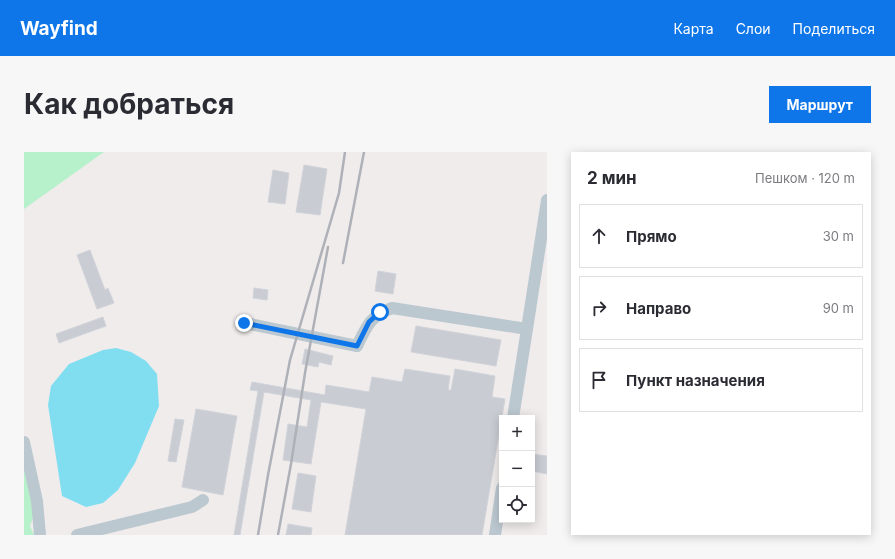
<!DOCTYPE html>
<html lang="ru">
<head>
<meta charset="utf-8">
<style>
  body { margin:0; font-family:Inter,sans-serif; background:#f7f7f7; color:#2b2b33 }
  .controls { position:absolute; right:12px; bottom:12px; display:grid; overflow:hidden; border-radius:0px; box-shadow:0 2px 10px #0003 }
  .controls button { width:36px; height:36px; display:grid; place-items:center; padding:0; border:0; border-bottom:1px solid #e1e1e2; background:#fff; color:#2b2b33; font:20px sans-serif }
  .stop { position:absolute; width:12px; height:12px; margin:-9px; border:3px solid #0e76e8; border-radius:50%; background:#fff }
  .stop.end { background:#0e76e8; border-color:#fff; box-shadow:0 1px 4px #0008 }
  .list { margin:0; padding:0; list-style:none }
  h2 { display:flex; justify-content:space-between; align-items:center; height:52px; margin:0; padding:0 16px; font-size:17px }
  h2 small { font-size:13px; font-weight:400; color:#7c7c81 }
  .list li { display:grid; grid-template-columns:26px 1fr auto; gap:12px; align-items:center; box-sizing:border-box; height:64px; margin:0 8px 8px; padding:0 8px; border:1px solid #e1e1e2; border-radius:0px }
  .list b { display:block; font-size:15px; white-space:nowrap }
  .list em { font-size:13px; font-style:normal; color:#7c7c81 }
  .icon { flex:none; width:22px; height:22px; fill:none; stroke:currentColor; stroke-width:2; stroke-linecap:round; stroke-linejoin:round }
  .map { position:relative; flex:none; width:523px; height:383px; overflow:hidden; border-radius:0px }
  header { display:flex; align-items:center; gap:24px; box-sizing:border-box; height:56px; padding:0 20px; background:#0e76e8; color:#fff }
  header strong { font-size:19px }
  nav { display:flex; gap:22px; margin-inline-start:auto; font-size:14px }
  .intro { display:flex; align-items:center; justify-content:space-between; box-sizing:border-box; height:96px; padding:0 24px }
  h1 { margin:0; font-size:28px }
  .button { padding:10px 18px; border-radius:0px; background:#0e76e8; color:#fff; font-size:14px; font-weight:700 }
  main { display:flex; gap:24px; padding:0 24px }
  aside { flex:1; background:#fff; border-radius:0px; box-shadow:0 2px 10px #0003 }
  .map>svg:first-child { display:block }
  .green { fill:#b7f1cb }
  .water { fill:#81def1 }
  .building { fill:#c9ccd2; stroke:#d0d3d9 }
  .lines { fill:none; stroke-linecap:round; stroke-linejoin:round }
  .minor { stroke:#bcc8d0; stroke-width:12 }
  .rail { stroke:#aeb2b8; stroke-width:2.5 }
  .route { stroke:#0e76e8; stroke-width:5 }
</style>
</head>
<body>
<header>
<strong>Wayfind</strong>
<nav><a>Карта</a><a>Слои</a><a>Поделиться</a></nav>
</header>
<div class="intro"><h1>Как добраться</h1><a class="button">Маршрут</a></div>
<main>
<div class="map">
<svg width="523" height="383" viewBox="0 0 523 383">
  <rect width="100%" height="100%" fill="#f0ecec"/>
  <path class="green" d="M0,0h80l-80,57z
    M0,314l11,46 -5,14 4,9h-10z"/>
  <path class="water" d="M92,196l15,4 15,9 11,13 2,32 -24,57 -17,27 -15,13 -17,4 -24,-11 -14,-91 3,-19 18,-22 34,-14z"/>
  <path class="building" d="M280,13l23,4 -7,46 -24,-3z
    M249,18l16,3 -4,31 -17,-2z
    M66,98l15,40 3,-2 6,15 -17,6 -20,-54z
    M354,119l18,3 -3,20 -18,-3z
    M230,136l14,2 -1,10 -14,-2z
    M79,165l3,9 -47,17 -3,-9z
    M392,174l85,14 -5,26 -85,-14z
    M281,197l28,7 -2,9 -12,-3 -1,5 -16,-3z
    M381,217l45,7 -2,14h3l4,-21 40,7 -3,21 13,2 -23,136h-137l21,-126 -45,-7 -10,62 -28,-4 5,-36 19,3 4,-27 -47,-8 -24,143h-6l24,-144 -8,-1 2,-8 73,13 1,-10 43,7 3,-15 30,5z
    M172,257l41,7 -14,79 -41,-8z
    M151,267l9,1 -8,42 -8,-1z
    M508,302l15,2v18l-15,-3z
    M274,321l18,3 -5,36 -19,-3z
    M264,372l24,4 -1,7h-25z"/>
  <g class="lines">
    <path class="minor" d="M221,171l112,23c10,-20 13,-30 35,-38l135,21 20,-129
      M489,266l14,-89
      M0,290l13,59 3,34
      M53,383l115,-28 11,-7
      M471,383l7,-47"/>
    <path class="rail" d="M319,111l21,-111
      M234,383l10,-60 22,-115 49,-167 6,-41
      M254,383l13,-71 14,-91 23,-126"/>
  </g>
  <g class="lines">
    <path class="route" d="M220,171l113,23 12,-24 11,-10"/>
  </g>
</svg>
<div class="controls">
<button>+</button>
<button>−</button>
<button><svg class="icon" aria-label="locate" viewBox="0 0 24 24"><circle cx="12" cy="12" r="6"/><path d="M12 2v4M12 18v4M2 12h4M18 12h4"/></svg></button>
</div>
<div class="stop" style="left:356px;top:160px"></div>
<div class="stop end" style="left:220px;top:171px"></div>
</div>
<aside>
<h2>2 мин<small>Пешком · 120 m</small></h2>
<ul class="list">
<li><svg class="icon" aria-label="ahead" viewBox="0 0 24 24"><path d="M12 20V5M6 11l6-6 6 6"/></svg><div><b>Прямо</b></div><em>30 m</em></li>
<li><svg class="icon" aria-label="right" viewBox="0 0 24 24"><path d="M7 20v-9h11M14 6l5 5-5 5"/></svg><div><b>Направо</b></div><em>90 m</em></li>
<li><svg class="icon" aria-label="arrive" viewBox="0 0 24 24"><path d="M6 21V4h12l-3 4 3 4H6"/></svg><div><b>Пункт назначения</b></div></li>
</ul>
</aside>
</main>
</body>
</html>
